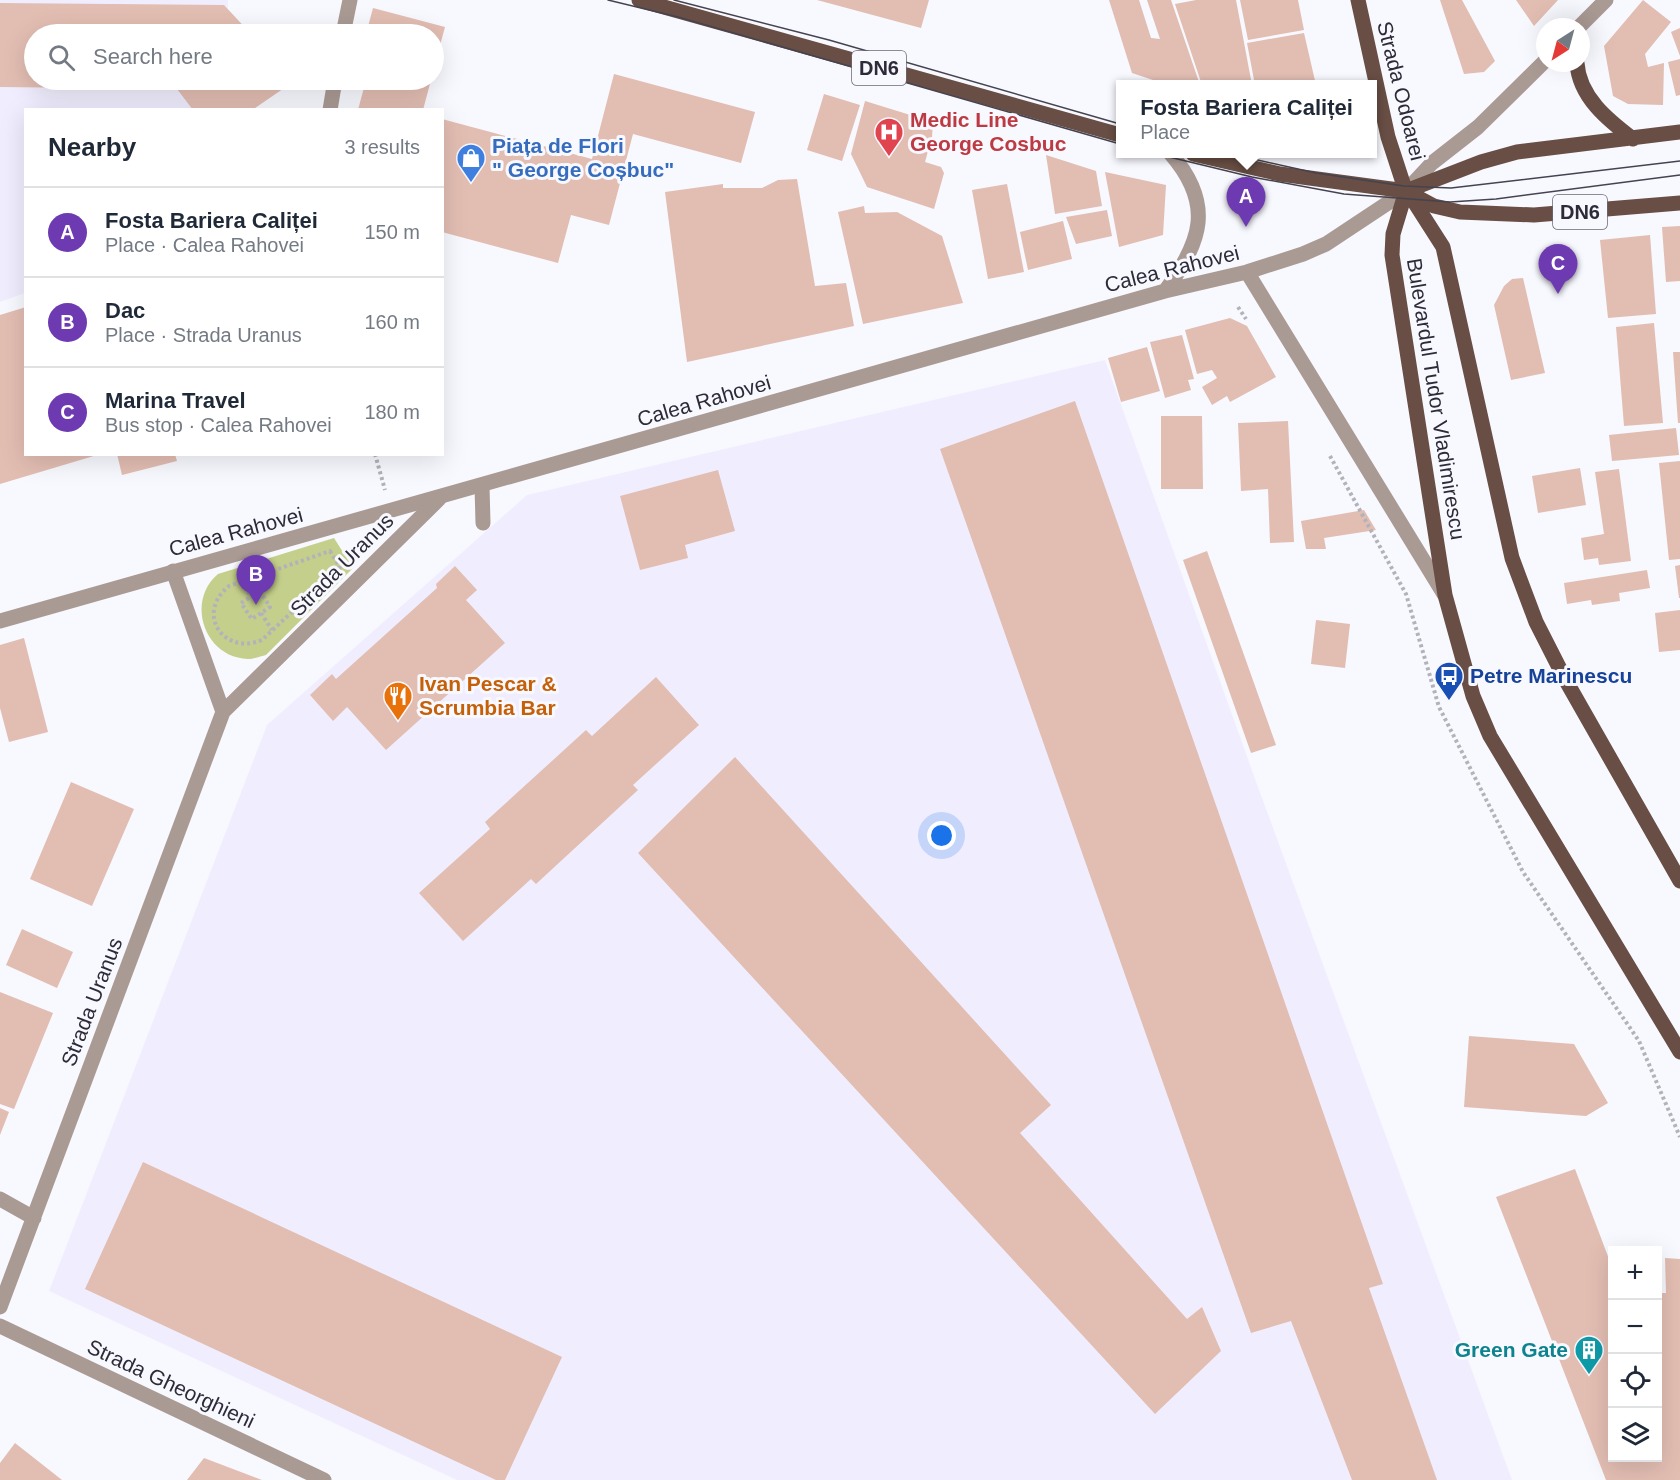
<!DOCTYPE html>
<html lang="en">
<head>
<meta charset="utf-8">
<style>
  body { margin:0; font-family:Arial,sans-serif; background:#f6f6f7; color:#1f2937 }
  .controls { position:absolute; right:18px; bottom:18px; display:grid; overflow:hidden; border-radius:0px; box-shadow:0 6px 24px #0002 }
  .controls button { width:54px; height:54px; display:grid; place-items:center; padding:0; border:0; border-bottom:2px solid #e0e1e3; background:#fff; color:#1f2937; font:30px sans-serif }
  .compass { position:absolute; left:1536px; top:18px; width:54px; height:54px; border-radius:50%; background:#fff; box-shadow:0 6px 24px #0002; rotate:216deg }
  .you { position:absolute; left:942px; top:836px; width:21px; height:21px; margin:-15px; border:4px solid #fff; border-radius:50%; background:#1a73e8; box-shadow:0 0 0 9px #1a73e833 }
  .badge { display:grid; place-items:center; width:39px; height:39px; border-radius:50%; background:#6d3ab1; color:#fff; font-size:20px; font-weight:700 }
  .pin { position:absolute; translate:-50% -50px; filter:drop-shadow(0 2px 3px #0008) }
  .pin::after { content:''; position:absolute; top:32px; width:21px; height:18px; background:inherit; clip-path:polygon(0 0,100% 0,50% 100%) }
  .popup { position:absolute; left:1116px; top:80px; width:261px; height:78px; box-sizing:border-box; display:grid; place-content:center; border-radius:0px; background:#fff; filter:drop-shadow(0 2px 4px #0005); font-size:20px; white-space:nowrap; color:#747a83 }
  .popup b { font-size:22px; color:#1f2937 }
  .popup::after { content:''; position:absolute; left:50%; top:100%; margin-left:-12px; border:12px solid transparent; border-top-color:#fff }
  .list { margin:0; padding:0; list-style:none }
  h2 { display:flex; justify-content:space-between; align-items:center; height:78px; margin:0; padding:0 24px; font-size:26px }
  h2 small { font-size:20px; font-weight:400; color:#747a83 }
  .list li { display:grid; grid-template-columns:39px 1fr auto; gap:18px; align-items:center; box-sizing:border-box; height:90px; padding:0 24px; border-top:2px solid #e0e1e3 }
  .list b { display:block; font-size:22px; white-space:nowrap }
  .list p { margin:0; font-size:20px; white-space:nowrap; color:#747a83 }
  .list em { font-size:20px; font-style:normal; color:#747a83 }
  .icon { flex:none; width:33px; height:33px; fill:none; stroke:currentColor; stroke-width:2; stroke-linecap:round; stroke-linejoin:round }
  .map { position:relative; flex:none; width:1680px; height:1480px; overflow:hidden }
  .search { position:absolute; background:#fff; box-shadow:0 6px 24px #0002; left:24px; top:24px; width:420px; height:66px; display:flex; align-items:center; gap:15px; box-sizing:border-box; padding:0 21px; border-radius:33px; color:#747a83; font-size:22px }
  .panel { position:absolute; background:#fff; box-shadow:0 6px 24px #0002; left:24px; top:108px; width:420px; height:348px; border-radius:0px }
  .map>svg:first-child { display:block }
  .built { fill:#f0eefe }
  .green { fill:#c3cf8a }
  .building { fill:#e2bdb2 }
  .lines { fill:none; stroke-linecap:round; stroke-linejoin:round }
  .path { stroke:#b3b2bb; stroke-width:4; stroke-dasharray:3 3; stroke-linecap:butt }
  .service { stroke:#aa9a94; stroke-width:15 }
  .minor { stroke:#aa9a94; stroke-width:15 }
  .tertiary { stroke:#aa9a94; stroke-width:15 }
  .primary { stroke:#684e44; stroke-width:15 }
  .tram { stroke:#45434f; stroke-width:1.5 }
  .labels { text-anchor:middle; stroke-width:6; stroke-linejoin:round; paint-order:stroke }
  .shield { fill:#f8f8ff; stroke:#6a6874; stroke-width:1.5 }
  .shield-label { font-size:20px; font-weight:bold; fill:#2d2b38 }
  .street-label { font-size:21px; fill:#2d2b38; stroke:#f8f8ff }
  .health-label { font-size:21px; font-weight:bold; fill:#be3a42; stroke:#f8f8ff; text-anchor:start }
  .shop-label { font-size:21px; font-weight:bold; fill:#366cbe; stroke:#f8f8ff; text-anchor:start }
  .transit-label { font-size:21px; font-weight:bold; fill:#164399; stroke:#f8f8ff; text-anchor:start }
  .food-label { font-size:21px; font-weight:bold; fill:#c56008; stroke:#f8f8ff; text-anchor:start }
  .culture-label { font-size:21px; font-weight:bold; fill:#0d838f; stroke:#f8f8ff; text-anchor:end }
</style>
</head>
<body>
<div class="map">
<svg width="1680" height="1480" viewBox="0 0 1680 1480">
  <rect width="100%" height="100%" fill="#f8f8ff"/>
  <path class="built" d="M0,0h228l-1,34h-193v46h192l-1,29 -199,1 -1,183 -25,9z
    M1105,360l149,416 258,704h-1055l-408,-189 218,-566 260,-230z"/>
  <path class="green" d="M334,538l19,30 -87,87c-5,1 -12,4 -18,4 -43,-1 -63,-57 -30,-85z"/>
  <path class="building" d="M817,0h112l-8,28z
    M1109,0h30l12,38 9,1 -13,-39h24l29,85h-32l-36,-12z
    M1196,0h40l16,85h-50l-27,-81z
    M1240,0h58l6,30 -56,10z
    M1440,0h22l33,61 -11,11 -20,2z
    M1516,0h42l-24,26z
    M1643,0l28,22 -26,32 3,13 16,-4 -1,42 -35,-1 -15,-8 -9,-50z
    M0,3l224,2 27,29h-217v46h257l2,2 -41,28h-59l-16,-21 -177,-2z
    M373,8l72,19 -11,40v-33h-68z
    M1680,28v28l-9,-24z
    M1304,33l12,52h-61l-8,-42z
    M1680,59v36l-4,1 -8,-34z
    M614,74l141,38 -14,51 -108,-29 -24,91 -38,-10 -13,48 -116,-31v-113l150,40z
    M366,80h65l-8,30h-65z
    M824,94l36,11 -18,56 -35,-11z
    M865,101l68,21 -1,15 -7,25 16,5 3,6 -10,36 -67,-22 -16,-33z
    M1046,155l50,16 6,35 -47,8z
    M1105,172l61,13 -3,50 -44,12z
    M797,179l18,107 31,-3 8,43 -167,36 -22,-170 58,-8v4h39l16,-8z
    M1007,184l17,88 -36,7 -16,-89z
    M864,206l1,7 32,-1 45,24 21,67 -100,21 -25,-112z
    M1107,210l5,26 -36,8 -10,-27z
    M1063,221l9,38 -44,11 -8,-38z
    M1680,226v55l-14,1 -4,-55z
    M1650,235l6,79 -48,4 -8,-78z
    M1523,278l22,95 -34,7 -17,-75 10,-19 8,-7z
    M26,307v147l71,1 -97,29v-169z
    M1230,318l17,8 29,51 -46,25 -3,-6 -15,9 -10,-18 15,-9 -5,-8 -15,4 -12,-44z
    M1654,323l9,100 -39,3 -8,-99z
    M1182,335l12,44 -6,1 3,10 -26,8 -15,-56z
    M1147,347l13,44 -39,11 -13,-44z
    M1673,352h7v71h-2z
    M1075,401l308,883 -14,4 68,192h-85l-61,-159 -40,12 -311,-884z
    M1161,416h41l1,73h-42z
    M1288,421l6,121 -24,1 -2,-54 -27,2 -3,-68z
    M1676,428l3,27 -67,6 -3,-26z
    M117,454h58l2,7 -55,14z
    M1680,461v98l-11,1 -10,-97z
    M1580,468l6,37 -48,8 -6,-37z
    M1619,469l12,92 -32,4 -1,-7 -14,2 -3,-22 23,-4 -9,-62z
    M718,470l17,61 -50,14 3,13 -48,12 -20,-74z
    M1364,510l12,20 -52,8 2,11h-20l-5,-28z
    M1207,551l69,194 -25,8 -68,-193z
    M1680,565v33h-1l-4,-32z
    M455,566l22,24 -11,10 39,43 -119,107 -39,-43 -14,14 -23,-26 22,-21 4,5 101,-91 -1,-4z
    M1647,570l3,18 -31,5 1,8 -28,4 -1,-5 -24,4 -3,-21z
    M1680,610v40l-21,2 -4,-39z
    M1316,620l34,4 -5,44 -34,-4z
    M24,638l24,94 -39,10 -9,-34v-63z
    M656,677l43,48 -66,60 5,5 -102,94 -5,-5 -68,62 -44,-48 71,-64 -5,-7 101,-92 6,6z
    M735,757l316,348 -31,28 167,186 15,-12 19,44 -66,63 -517,-561z
    M71,782l63,27 -42,97 -62,-27z
    M22,929l51,23 -16,36 -51,-23z
    M0,992l53,21 -39,96 -14,-5z
    M1469,1036l105,8 34,59 -22,13 -122,-9z
    M0,1108l9,4 -9,23z
    M143,1162l419,195 -57,123h-9l-411,-191z
    M1575,1169l37,98v191h46v-165h8l-1,-35 15,1v221h-74l-110,-283z
    M15,1443l47,37h-62v-17z
    M204,1458l58,22h-75z"/>
  <g class="lines">
    <path class="path" d="M1238,307l8,12
      M375,454l10,36
      M1330,456l76,138 33,113 84,165 116,169 41,96
      M330,551l10,16 -78,73c-39,16 -67,-27 -33,-54z
      M242,581l9,16
      M260,591l10,16 -18,12 -11,-16z
      M261,613l11,17"/>
    <path class="service" d="M343,34l7,-34
      M330,110l5,-30
      M482,486l1,37"/>
    <path class="minor" d="M1579,27l27,-27
      M1406,191l26,-28 46,-36 67,-66
      M173,571l50,141
      M0,1199l34,19
      M0,1307l223,-595 216,-213
      M0,1326l324,154"/>
    <path class="tertiary" d="M1247,272l197,322
      M1165,291c37,-49 49,-87 6,-137
      M0,621l1165,-330 82,-19 56,-18 23,-10 80,-53"/>
    <path class="primary" d="M639,0l481,135
      M1358,0l30,137 16,49 39,61 69,311 24,64 29,57 115,202
      M1577,63c2,34 31,57 56,76
      M1193,154l87,20 126,17 28,15 26,6 74,3 146,-12
      M1406,191l-13,43 -1,21 53,340 28,101 17,40 190,316
      M1406,191l75,-29 36,-10 163,-20"/>
    <path class="tram" d="M608,0l70,17 442,127
      M674,0l155,40 291,84
      M1157,154l95,23 92,17 106,8 46,-3 184,-24
      M1231,154l85,19 88,13 47,2 229,-27"/>
  </g>
  <defs>
    <g id="hospital-pin" transform="scale(1.5)"><path d="M0 17L-7.5 6A9.5 9.5 0 1 1 7.5 6Z" fill="#e0444e" stroke="#f8f8ff"/><path d="M-5-5h3v3.5h4V-5h3V5h-3V1.5h-4V5h-3Z" fill="#fff"/></g>
    <g id="shop-pin" transform="scale(1.5)"><path d="M0 17L-7.5 6A9.5 9.5 0 1 1 7.5 6Z" fill="#3f7fe0" stroke="#f8f8ff"/><path d="M-5-2.5h2.3a2.7 3.5 0 0 1 5.4 0H5L5.5 6h-11ZM-1.5-2.5h3a1.5 2.3 0 0 0-3 0Z" fill="#fff"/></g>
    <g id="bus-pin" transform="scale(1.5)"><path d="M0 17L-7.5 6A9.5 9.5 0 1 1 7.5 6Z" fill="#1a4fb4" stroke="#f8f8ff"/><path d="M-5-6H5V4H4V6H2V4H-2V6H-4V4H-5ZM-3.5-4V0h7V-4ZM-3.5 1.2v1.5H-2V1.2ZM2 1.2v1.5H3.5V1.2Z" fill="#fff"/></g>
    <g id="restaurant-pin" transform="scale(1.5)"><path d="M0 17L-7.5 6A9.5 9.5 0 1 1 7.5 6Z" fill="#e8710a" stroke="#f8f8ff"/><path d="M-5-6h1v4h1v-4h1v4h1v-4h1v5L-1.5 .5V6h-2V.5L-5-1ZM5-6V6H3V1.5H1.5Q1.5-4 5-6Z" fill="#fff"/></g>
    <g id="building-pin" transform="scale(1.5)"><path d="M0 17L-7.5 6A9.5 9.5 0 1 1 7.5 6Z" fill="#0f9aa8" stroke="#f8f8ff"/><path d="M-4-6H4V6H1V3H-1V6H-4ZM-2.5-4.3h1.7v1.8h-1.7ZM.8-4.3h1.7v1.8H.8ZM-2.5-1h1.7V.8h-1.7ZM.8-1h1.7V.8H.8Z" fill="#fff"/></g>
  </defs>
  <g fill-rule="evenodd">
    <use href="#hospital-pin" x="889" y="132"/>
    <use href="#shop-pin" x="471" y="158"/>
    <use href="#bus-pin" x="1449" y="676"/>
    <use href="#restaurant-pin" x="398" y="696"/>
    <use href="#building-pin" x="1589" y="1350"/>
  </g>
  <g class="labels">
    <g class="shield">
      <rect x="852" y="51" width="54" height="34" rx="4.5"/>
      <rect x="1553" y="195" width="54" height="34" rx="4.5"/>
    </g>
    <g class="shield-label">
      <text x="879" y="75">DN6</text>
      <text x="1580" y="219">DN6</text>
    </g>
    <g class="street-label">
      <text transform="translate(1401 91) rotate(76)" y="7">Strada Odoarei</text>
      <text transform="translate(1172 269) rotate(-14)" y="7">Calea Rahovei</text>
      <text transform="translate(1436 399) rotate(81)" y="7">Bulevardul Tudor Vladimirescu</text>
      <text transform="translate(704 401) rotate(-16)" y="7">Calea Rahovei</text>
      <text transform="translate(236 532) rotate(-15)" y="7">Calea Rahovei</text>
      <text transform="translate(342 565) rotate(-45)" y="7">Strada Uranus</text>
      <text transform="translate(92 1002) rotate(-69)" y="7">Strada Uranus</text>
      <text transform="translate(171 1384) rotate(25)" y="7">Strada Gheorghieni</text>
    </g>
    <g class="health-label">
      <text x="910" y="127">Medic Line<tspan x="910" dy="24">George Cosbuc</tspan></text>
    </g>
    <g class="shop-label">
      <text x="492" y="153">Piața de Flori<tspan x="492" dy="24">" George Coșbuc"</tspan></text>
    </g>
    <g class="transit-label">
      <text x="1470" y="683">Petre Marinescu</text>
    </g>
    <g class="food-label">
      <text x="419" y="691">Ivan Pescar &amp;<tspan x="419" dy="24">Scrumbia Bar</tspan></text>
    </g>
    <g class="culture-label">
      <text x="1568" y="1357">Green Gate</text>
    </g>
  </g>
</svg>
<div class="controls">
<button>+</button>
<button>−</button>
<button><svg class="icon" aria-label="locate" viewBox="0 0 24 24"><circle cx="12" cy="12" r="6"/><path d="M12 2v4M12 18v4M2 12h4M18 12h4"/></svg></button>
<button><svg class="icon" aria-label="layers" viewBox="0 0 24 24"><path d="M12 4l9 5-9 5-9-5zM3 14l9 5 9-5"/></svg></button>
</div>
<svg class="compass" viewBox="-18 -18 36 36"><path d="M0-13l5 13h-10z" fill="#e53935"/><path d="M0 13l5-13h-10z" fill="#747a83"/></svg>
<div class="you"></div>
<div class="pin badge" style="left:1246px;top:227px">A</div>
<div class="popup"><b>Fosta Bariera Caliței</b>Place</div>
<div class="pin badge" style="left:256px;top:605px">B</div>
<div class="pin badge" style="left:1558px;top:294px">C</div>
<div class="search"><svg class="icon" aria-label="search" viewBox="0 0 24 24"><circle cx="10" cy="10" r="6"/><path d="M15 15l6 6"/></svg>Search here</div>
<section class="panel">
<h2>Nearby<small>3 results</small></h2>
<ul class="list">
<li><span class="badge">A</span><div><b>Fosta Bariera Caliței</b><p>Place · Calea Rahovei</p></div><em>150 m</em></li>
<li><span class="badge">B</span><div><b>Dac</b><p>Place · Strada Uranus</p></div><em>160 m</em></li>
<li><span class="badge">C</span><div><b>Marina Travel</b><p>Bus stop · Calea Rahovei</p></div><em>180 m</em></li>
</ul>
</section>
</div>
</body>
</html>
